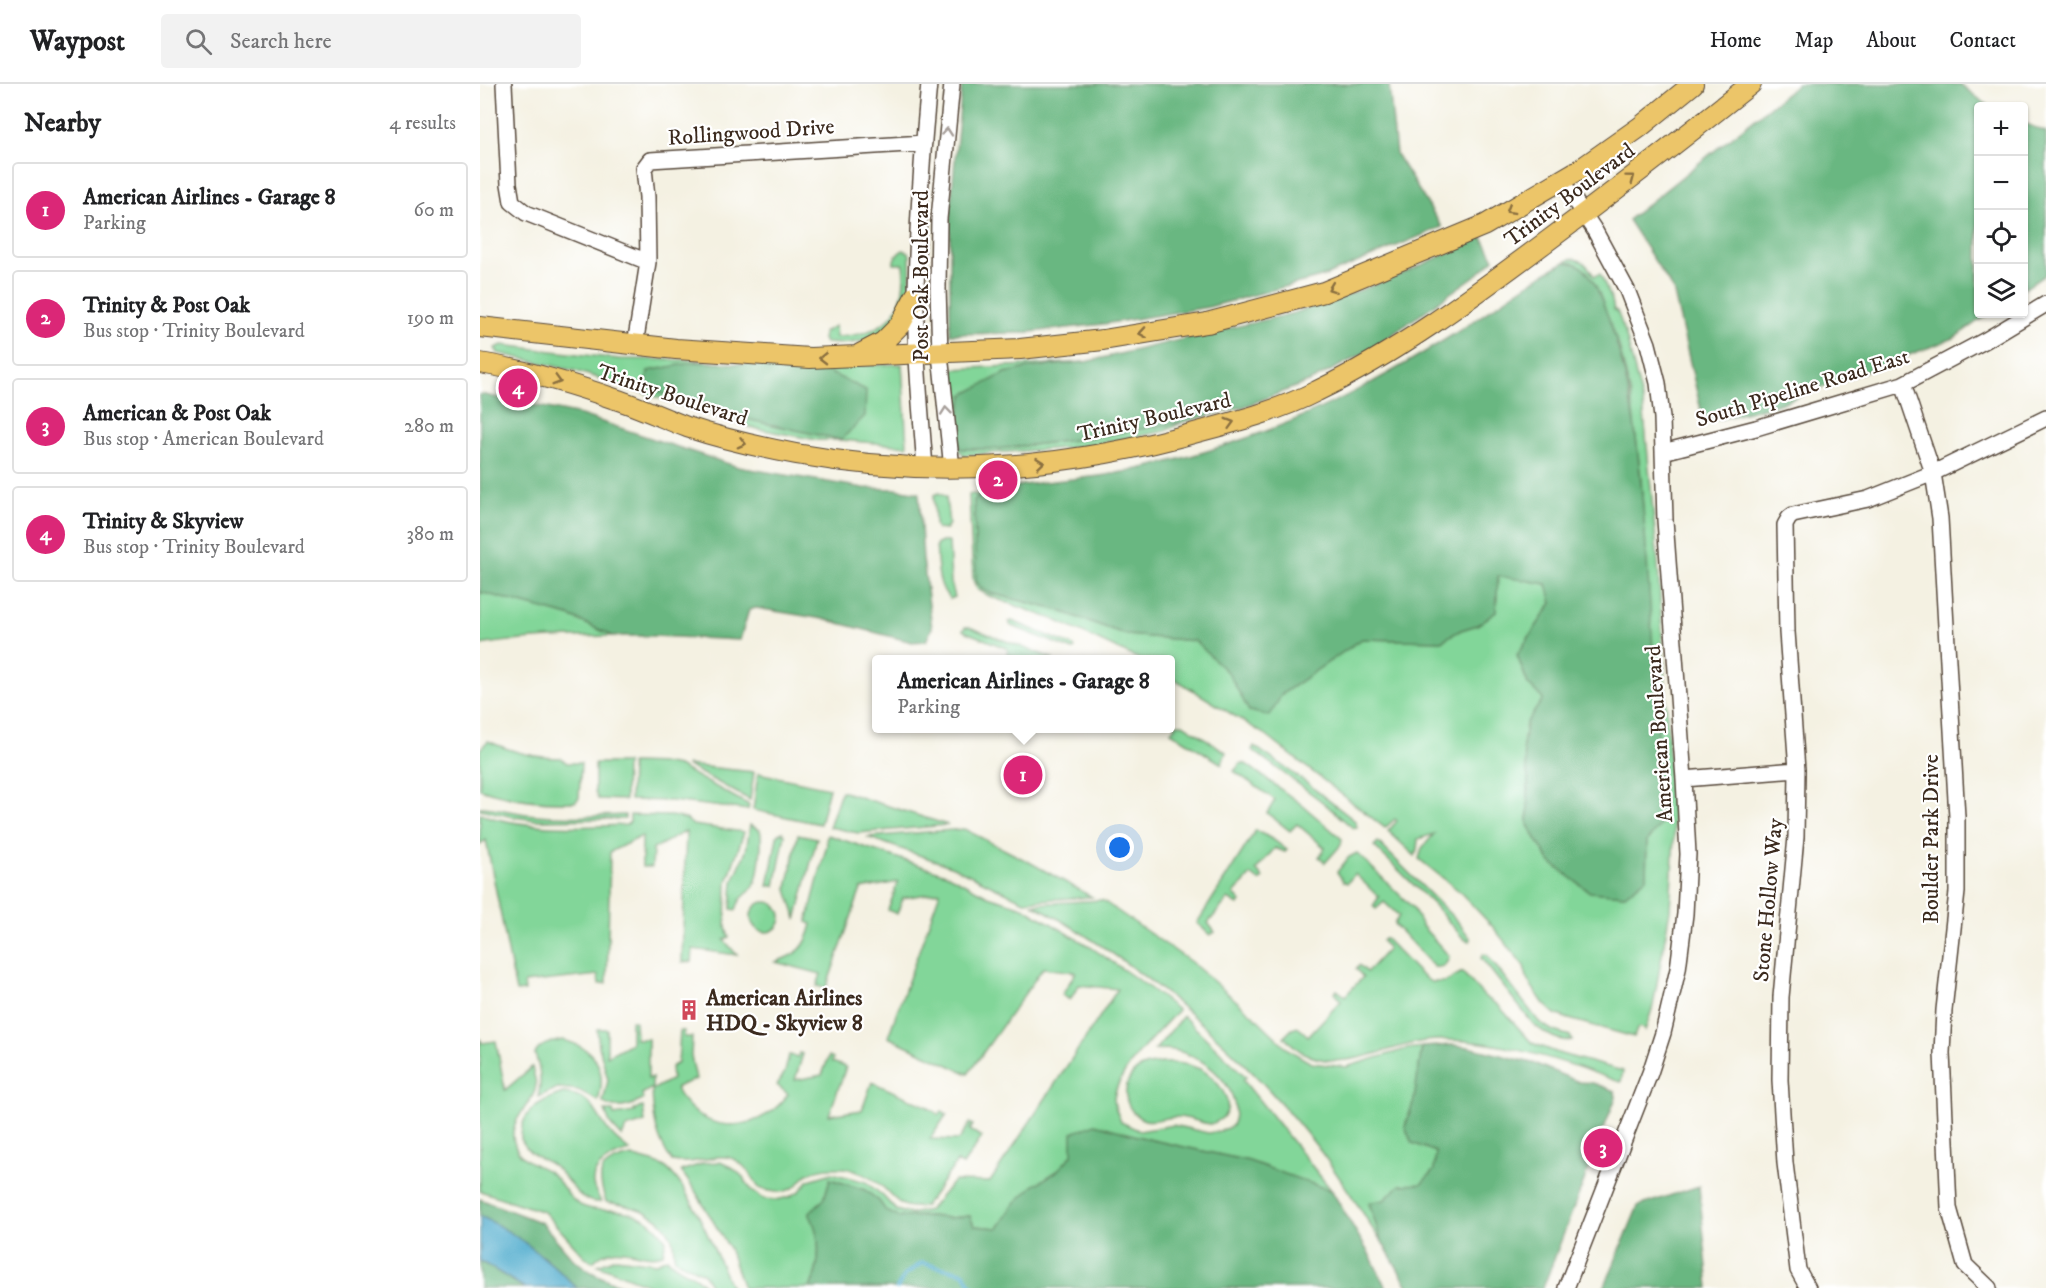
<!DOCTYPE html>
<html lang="en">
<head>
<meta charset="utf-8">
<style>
  body { margin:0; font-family:"IM FELL DW Pica",serif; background:#f2f2f2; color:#202124 }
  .controls { position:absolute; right:18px; top:18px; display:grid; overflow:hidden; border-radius:6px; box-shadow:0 2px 4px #0004 }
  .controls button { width:54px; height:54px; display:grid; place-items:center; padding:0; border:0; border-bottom:2px solid #e0e0e0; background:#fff; color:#202124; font:30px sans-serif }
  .you { position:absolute; left:640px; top:764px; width:21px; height:21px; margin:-15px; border:4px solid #fff; border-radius:50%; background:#1a73e8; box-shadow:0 0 0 9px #1a73e833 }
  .badge { display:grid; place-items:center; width:39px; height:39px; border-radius:50%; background:#db2777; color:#fff; font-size:20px; font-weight:700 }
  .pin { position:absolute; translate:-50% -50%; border:3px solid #fff; box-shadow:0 2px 6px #0006 }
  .popup { position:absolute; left:392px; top:571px; width:303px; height:78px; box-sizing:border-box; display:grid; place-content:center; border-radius:6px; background:#fff; filter:drop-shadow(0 2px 4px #0005); font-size:20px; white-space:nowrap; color:#757577 }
  .popup b { font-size:22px; color:#202124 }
  .popup::after { content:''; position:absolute; left:50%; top:100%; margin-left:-12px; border:12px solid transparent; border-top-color:#fff }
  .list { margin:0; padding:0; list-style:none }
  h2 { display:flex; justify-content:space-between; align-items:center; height:78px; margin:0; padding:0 24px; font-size:26px }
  h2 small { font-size:20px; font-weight:400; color:#757577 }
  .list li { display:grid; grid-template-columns:39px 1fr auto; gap:18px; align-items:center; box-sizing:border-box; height:96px; margin:0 12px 12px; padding:0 12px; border:2px solid #e0e0e0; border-radius:6px }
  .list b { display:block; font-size:22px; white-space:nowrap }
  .list p { margin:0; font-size:20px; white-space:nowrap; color:#757577 }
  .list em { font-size:20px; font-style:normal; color:#757577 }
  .icon { flex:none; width:33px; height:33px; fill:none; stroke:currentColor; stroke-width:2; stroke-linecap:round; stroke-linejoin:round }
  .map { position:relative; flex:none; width:1566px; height:1204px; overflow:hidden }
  header { display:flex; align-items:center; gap:36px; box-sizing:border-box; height:84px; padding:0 30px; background:#fff; border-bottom:2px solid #e0e0e0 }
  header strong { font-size:28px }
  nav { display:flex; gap:33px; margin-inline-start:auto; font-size:21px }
  .search { width:420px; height:54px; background:#f2f2f2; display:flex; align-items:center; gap:15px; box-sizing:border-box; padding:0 21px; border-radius:6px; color:#757577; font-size:22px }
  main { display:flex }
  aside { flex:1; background:#fff }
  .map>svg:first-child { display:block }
  .green { fill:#82d699; stroke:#5e805c; stroke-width:1.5 }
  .forest { fill:#69b781; stroke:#527050; stroke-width:1.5 }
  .water { fill:#4faccd; stroke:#456b76; stroke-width:1.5 }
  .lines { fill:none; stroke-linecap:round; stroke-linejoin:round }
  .stream { stroke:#4faccd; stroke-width:4 }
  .minor-casing { stroke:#57483b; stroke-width:18 }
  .major-casing { stroke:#57483b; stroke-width:22 }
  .minor { stroke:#fff; stroke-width:15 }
  .major { stroke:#ecc569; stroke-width:20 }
  .oneway { stroke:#a79f9a }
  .oneway2 { stroke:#8b7040 }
  .labels { text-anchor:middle; stroke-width:4.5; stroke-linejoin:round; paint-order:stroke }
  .street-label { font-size:22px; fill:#3b2a1e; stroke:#fff }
  .poi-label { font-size:22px; font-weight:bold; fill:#3b2a1e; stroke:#fff; text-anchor:start }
</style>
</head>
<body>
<header>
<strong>Waypost</strong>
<div class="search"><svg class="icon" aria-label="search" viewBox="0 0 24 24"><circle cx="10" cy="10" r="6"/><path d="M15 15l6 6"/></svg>Search here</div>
<nav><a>Home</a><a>Map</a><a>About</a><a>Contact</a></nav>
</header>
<main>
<aside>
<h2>Nearby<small>4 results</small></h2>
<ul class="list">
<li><span class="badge">1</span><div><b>American Airlines - Garage 8</b><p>Parking</p></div><em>60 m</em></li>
<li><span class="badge">2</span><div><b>Trinity &amp; Post Oak</b><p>Bus stop · Trinity Boulevard</p></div><em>190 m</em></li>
<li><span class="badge">3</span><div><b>American &amp; Post Oak</b><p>Bus stop · American Boulevard</p></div><em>280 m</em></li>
<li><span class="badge">4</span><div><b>Trinity &amp; Skyview</b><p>Bus stop · Trinity Boulevard</p></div><em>380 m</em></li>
</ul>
</aside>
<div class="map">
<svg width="1566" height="1204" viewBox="0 0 1566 1204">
  <rect width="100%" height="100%" fill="#fff"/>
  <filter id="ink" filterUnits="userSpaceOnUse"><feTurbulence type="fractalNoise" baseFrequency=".0167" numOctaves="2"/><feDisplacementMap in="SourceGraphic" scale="12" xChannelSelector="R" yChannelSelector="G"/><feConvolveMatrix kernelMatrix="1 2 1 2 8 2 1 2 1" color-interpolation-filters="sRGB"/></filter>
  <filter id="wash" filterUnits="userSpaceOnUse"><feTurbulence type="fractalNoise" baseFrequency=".008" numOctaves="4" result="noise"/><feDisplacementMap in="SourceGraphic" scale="24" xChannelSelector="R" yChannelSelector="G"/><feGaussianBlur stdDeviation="1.35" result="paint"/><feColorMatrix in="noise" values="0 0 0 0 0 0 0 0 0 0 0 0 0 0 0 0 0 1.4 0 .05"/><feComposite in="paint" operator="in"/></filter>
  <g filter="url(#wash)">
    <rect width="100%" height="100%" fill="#f4f1e2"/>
    <path class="green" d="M423,166l6,2 1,4c0,9 1,19 0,28 -6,45 -42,64 -85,59l-2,-4 1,-7 11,-6 1,11c46,-2 73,-23 67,-73h-9c-1,-7 4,-10 9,-14z
      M1090,175c14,0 17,6 24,17l6,-2 12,26 2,10 3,1 8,21 18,71 15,161 16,272 -4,74 -17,96 -8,25 -5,-4 -3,2 -3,8 -65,-18 -14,-5 -11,-10 -16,-23 -4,-15 -31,-39 -34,-36 -40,-32 3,-11 12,-14 -16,5 -1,11 -2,6 -27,-25 9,-10 -2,-2 -10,9 -121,-94 -94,-58v-16l-31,-1 -84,-39 -66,-24 -12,-7 -4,-9 -4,-86 14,1 -9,5 8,89 8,4 67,17 70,25 69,6 34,33 19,37 33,-17 80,-55 79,2 20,-11 16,-5 19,-13 2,-37 49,9 5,19 -35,52 11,29 16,15 -18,24 -3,24 5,31v47l22,37 40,30 35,3 21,-17 1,-37 16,-20 -22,-343 -10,-82 -12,-50 -22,-57 -11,-18 -9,-7 -12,-2z
      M22,261l117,14 76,1 31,4 -31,-2 -49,23 37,20 158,35 -23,-73 84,-3 5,82 -66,-6h-24l-64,-12 -177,-57 -78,-18 -3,-5z
      M605,278l-57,6 -23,5 -43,76h35l86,-10 100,-17 -18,9 -87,16 -114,8 -7,-6 -4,-80z
      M459,409l7,4 3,27 -4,6 -8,-1 -2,-5 -1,-29z
      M462,458h7l2,41 4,14 -5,2c-14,-14 -12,-35 -14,-54z
      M0,508l89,24 44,20c-45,1 -89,2 -133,9z
      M532,537l62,25 1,2 -2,2 -62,-24 -2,-4z
      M485,543h4l85,32h-33l-14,-5 1,-5 -42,-17 -3,-2z
      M697,640h6l43,28 -4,12 -51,-32z
      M8,657c24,11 47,17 73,17l6,5h14l-2,35 -4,4c-32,1 -65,-3 -95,-13v-40z
      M774,662l53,37 48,38 2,6 -4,1 -33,-28 -65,-48 -3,-2z
      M115,679h31l-1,37 -27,-1 -3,-7z
      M151,679l36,1 11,2 71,39 -1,5 -77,-9 -41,-1z
      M761,679l5,1 55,40 41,35 -1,6 -16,18 -6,-6 6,-9 -28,-24 -7,7 -23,-18 8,-13 -41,-29z
      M206,681l68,7 -4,28z
      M278,689l71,15 -9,36 -67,-14z
      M361,707l107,34 -90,8 -29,-6z
      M0,723c18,0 37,7 56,8 29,3 59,1 89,0v4l-89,1 -23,-3 -33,-8z
      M0,730c47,16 97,13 146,11l4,-3v-7l41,1 15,3 7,6 51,7 -17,50 -1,45 3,10 -5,3 13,15 -44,-6 -1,13h-10l4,-131 -33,18 -1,18h-10v-31l-32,16 -3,131 -8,1 -1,-9 -74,8 1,8 -9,1 -30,-152 -6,4z
      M270,741l10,5c3,9 -1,49 -7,57 -8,10 -13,9 -17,23l-5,-1 2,-28 13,-30z
      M484,745l67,34 61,34 -68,4 -71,-34 -86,-30z
      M776,746l19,11 12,9 -2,2 -10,-4 -19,22 7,8 -4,3 -8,-6 -17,19 7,8 -3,3 -10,-6 -20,24 7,9 -5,3 -13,-12z
      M303,748l2,3 -10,51h-7l9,-49 1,-3z
      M318,750l19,4 -21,82c-1,-11 -7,-20 -9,-32z
      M348,751l118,39 42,22 35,11 66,39 58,40 31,24c-18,21 -63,62 -64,90 0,7 5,16 7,22l19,9 33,-6 35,8 12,-2 12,-5c17,-40 -40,-83 -77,-76l28,-34 63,61 -3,3 89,111 -83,-30 -97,-21 -57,-15 -23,30 -16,17 -23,14 -17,17 -18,25 -24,-2 -4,-10 -21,2 -19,-2 -31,1 -13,-6 -7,-10 -14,-11 -35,-11 -6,20 -15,14c13,23 12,51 1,75h-67l-14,-40 -35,-59 -13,-18 23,-8 16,-1 13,6 10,9 9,14 12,8 12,1 13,-3 11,-6 9,-11 23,-7 34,9 17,14 13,14 14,4 19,-4 25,-29 36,1 128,-193 -39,-4 -9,15 -8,-5 14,-23 -33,-4 -75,106 -80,-37 52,-145 -37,6 -6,16 -9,-4 10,-28 -37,7 -35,99 -9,-2 4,-12 -46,-12c23,-8 31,-13 37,-38l-5,-2 20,-78 -1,-4z
      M898,758l80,80 13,17 -1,2 -6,-2 -31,-35 -59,-58z
      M877,769l56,55 9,18 27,30c-2,9 -6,12 -15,11l-40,-43 5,-8 -15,-14 -8,7 -3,-3 6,-9 -24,-23 -8,9 -4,-2 -6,-9 12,-15z
      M622,816l89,62 63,54 35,34 22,13 35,4 60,-18 16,-2 -8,53 -9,27 7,16 24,9 -2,18 -13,15 -21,1 -16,14 -15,3 12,37c-8,-8 -13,-20 -20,-30 -16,-24 -32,-49 -50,-71 -78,-98 -169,-174 -278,-235z
      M271 833a15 15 0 1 1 30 0a15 15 0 1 1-30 0Z
      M905,854l36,37 10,7h14l17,-10 23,25 13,8 34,38 29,11 62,17 -2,11c-15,-4 -28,-10 -43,-15 -44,-14 -92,-28 -139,-27 -45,0 -94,37 -137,12 -7,-4 -12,-10 -18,-15l8,-8 6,-2 10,9 33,-35 -7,-8 3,-3 8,6 18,-19 -7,-8 3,-4 8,7 21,-23 -6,-8z
      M1003,870l4,1 52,67 14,9 17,5 2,4c-14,3 -29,-8 -39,-16l-52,-66z
      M151,937h4l1,18h12v40l4,-2v11l-10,6 1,6c-12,6 -29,12 -40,2l5,-22 -9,-34 -2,-17h10v27l24,-13z
      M200,947h4v6h8l-1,19 5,23 -20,8c1,6 5,11 10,16 27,34 79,26 102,-9l-11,-9 8,-13 4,-17 9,2 1,-4 4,1 -8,26 27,-5 7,-19 4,2 -1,4 14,5 -17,48 33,-5 10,-28 54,24 13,9 3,-4 5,3 -17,25 29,1 11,-17 3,2 -3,5 12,7 -19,28 -6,-3 -32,44c-21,4 -26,-2 -40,-17 -9,-9 -27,-19 -41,-21 -11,-1 -27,0 -36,6 -4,2 -7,7 -10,10 -12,11 -24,9 -39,4 -30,-54 -45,-20 -87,-27 -16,-22 -19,-44 -20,-71l20,-11 -1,-12 7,-4z
      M0,954l2,5 14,-2 9,49 27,-23c1,6 4,13 4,18 -1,20 -33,35 -20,63 7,14 22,17 33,24 13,8 17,26 31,33 10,5 22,5 32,5 23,1 42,11 54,30l-3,14c-25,8 -46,-17 -70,8l-9,-6 -40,-44 -64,-21z
      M83,956c32,8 45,29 35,61l-20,-11 -20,-2 -20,9c4,-16 2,-28 -3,-43 5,-11 18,-12 28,-14z
      M683,979c12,-1 25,1 37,6 20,10 45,46 10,55 -11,-1 -21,-7 -32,-7 -12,-1 -22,6 -33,3 -23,-8 -26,-40 -5,-52 7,-4 15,-4 23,-5z
      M83,1009c32,3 31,21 49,42 5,6 12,11 18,16 -16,4 -39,14 -37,33 1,6 6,13 8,18 -22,2 -30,-20 -44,-33 -14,-14 -24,-7 -36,-30 -1,-28 18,-38 42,-46z
      M163,1023l2,15 -19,6 -4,9 -12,-13 -5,-13h8l1,4 21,-3 -1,-3z
      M152,1072c9,4 22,5 31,10 25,14 56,95 68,122h-19l-9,-15 -27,-13c-4,-7 -1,-16 -5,-23 -11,-26 -40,-31 -65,-35 -10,-30 -8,-39 26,-46z
      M136,1174l40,5 11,-5c12,15 28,13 39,30h-50l-58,-23z"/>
    <path class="forest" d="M482,0h427l7,70 46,73 -117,49 -116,31 -105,17 -83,9 -71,1v-121z
      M1318,0h162l28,22h-10v208h10l-34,24 -178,67 -72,18 -31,-134 -45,-69z
      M1544,39l22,9v142l-22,15z
      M1002,153l12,22 -15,14 -109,77 -59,31 -68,26 -60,15 -100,17 -86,10h-36c-10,-12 0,-39 2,-54l42,-22 23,-5 57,-6 209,-49 53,-18 53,-20z
      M1085,178c8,1 14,2 20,8 11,11 15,27 21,41 30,80 35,165 41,250 6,87 12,174 16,260l-16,20 -1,37 -21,17 -35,-3 -40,-30 -22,-37v-47l-5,-31 3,-24 17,-24 -15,-15 -11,-29 35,-52 -5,-19 -49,-8 -2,36 -19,13 -16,5 -20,11 -79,-2 -80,55 -12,22 -21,-5 -20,-37 -34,-33 -68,-6 -70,-25 -67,-17 -8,-4 -6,-8 -2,-81c32,-19 100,-19 138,-26 54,-9 106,-25 157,-44 69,-26 131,-62 193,-101 34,-22 67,-49 103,-67z
      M215,278l123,5 48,23 -1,26 -24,24 -158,-35 -37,-20 2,-14z
      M0,310l101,21 157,52 126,21 32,1 23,4 4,66 9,69 -6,13 -14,1 -89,-23 -67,-11 -7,2 -9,30 -86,-4h-41l-44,-20 -89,-24z
      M973,961l16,2 67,17 43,18 14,1 22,8 1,6 -73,191h-134l-28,-48 -12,-37 15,-3 16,-15 21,-1 13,-14 2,-18 -24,-9 -7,-16 9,-27 8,-53z
      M615,1040l57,16 97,21 83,30 39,66 15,31h-576c11,-24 12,-52 -1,-75l15,-14 6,-20 35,11 14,11 7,10 13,6 31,-1 19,2 21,-2 4,10 24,2 17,-25 18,-17 23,-14 16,-17v-22z
      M1219,1102l10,102h-105l34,-82z
      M0,1115l62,24 31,36 18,13 34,16h-48c-29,-29 -60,-54 -97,-72z
      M0,1177l43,26 2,1h-45z"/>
    <path class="water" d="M0,1132c37,17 68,43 97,72h-52l-45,-27z"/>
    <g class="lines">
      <path class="stream" d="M417,1204l9,-14 16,-11 42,10 9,15"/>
    </g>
  </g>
  <g filter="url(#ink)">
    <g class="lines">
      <g class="minor-casing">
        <path id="minor" d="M24,0l5,100 3,18 14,11 122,49 -13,83
          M472,0l-13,135 -1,69 2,66 12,115
          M1081,96l34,51 32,59 21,54 10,39 4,35 3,102 19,259 4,75 -3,60 -7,55 -15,64 -13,40 -84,215
          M168,178l-1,-65 -3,-29 6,-8 274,-17
          M1423,300l30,89 7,45 7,126 10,173v75l-13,118 -2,43 7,155 16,57 24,23
          M1183,368l93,-24 147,-44 83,-44 60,-36
          M445,385c-3,-46 -8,-92 -9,-138 -1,-82 5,-165 13,-247
          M1204,695l113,-9
          M1328,1204l-10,-18 -13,-107 -5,-83 1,-83 15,-160 1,-67 -10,-138 -2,-107 4,-7 4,-3 75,-16 65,-26 113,-55"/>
      </g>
      <g class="major-casing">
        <path id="major" d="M0,243l196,22 134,9 210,-9 83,-9 104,-17 117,-31 161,-67 97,-57 58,-41 53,-43
          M380,270l23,-12 17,-17 16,-30
          M0,279c45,7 92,21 135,36 25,8 48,19 72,28 36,12 72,20 109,27 140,25 272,15 409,-24 37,-10 77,-21 112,-39 83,-40 155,-94 229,-149 69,-51 137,-104 205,-158"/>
      </g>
      <use href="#minor" class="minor"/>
      <use href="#major" class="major"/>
    </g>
    <defs><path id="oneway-chevron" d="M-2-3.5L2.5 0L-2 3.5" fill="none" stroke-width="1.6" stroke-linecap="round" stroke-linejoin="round" transform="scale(1.5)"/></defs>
    <g class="oneway">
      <use href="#oneway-chevron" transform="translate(467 48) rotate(-85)"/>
      <use href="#oneway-chevron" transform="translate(466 327) rotate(-96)"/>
    </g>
    <g class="oneway2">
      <use href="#oneway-chevron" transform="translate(1151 94) rotate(-37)"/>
      <use href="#oneway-chevron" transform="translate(1030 126) rotate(149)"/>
      <use href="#oneway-chevron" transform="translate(852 204) rotate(159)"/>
      <use href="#oneway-chevron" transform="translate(663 249) rotate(171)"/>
      <use href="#oneway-chevron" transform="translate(343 274) rotate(179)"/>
      <use href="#oneway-chevron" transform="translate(77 297) rotate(16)"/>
      <use href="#oneway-chevron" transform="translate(750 339) rotate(-16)"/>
      <use href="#oneway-chevron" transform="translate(262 359) rotate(15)"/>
      <use href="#oneway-chevron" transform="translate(560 379) rotate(-6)"/>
    </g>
  </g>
  <defs>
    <g id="building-bare" transform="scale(1.62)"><path d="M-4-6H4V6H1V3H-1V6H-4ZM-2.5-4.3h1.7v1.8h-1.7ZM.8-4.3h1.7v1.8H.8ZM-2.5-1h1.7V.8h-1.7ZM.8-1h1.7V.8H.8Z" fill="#d1495b" stroke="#fff" stroke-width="2.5" paint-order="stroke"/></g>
  </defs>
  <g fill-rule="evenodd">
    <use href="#building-bare" x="209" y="926"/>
  </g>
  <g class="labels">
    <g class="street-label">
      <text transform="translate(271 47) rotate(-4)" y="8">Rollingwood Drive</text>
      <text transform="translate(1089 110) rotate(-37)" y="8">Trinity Boulevard</text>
      <text transform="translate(440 192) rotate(-90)" y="8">Post Oak Boulevard</text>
      <text transform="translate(1322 303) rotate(-17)" y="8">South Pipeline Road East</text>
      <text transform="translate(193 310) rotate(18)" y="8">Trinity Boulevard</text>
      <text transform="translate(674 332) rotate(-13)" y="8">Trinity Boulevard</text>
      <text transform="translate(1178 650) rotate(-94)" y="8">American Boulevard</text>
      <text transform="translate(1450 755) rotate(-90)" y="8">Boulder Park Drive</text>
      <text transform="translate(1287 816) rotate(-85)" y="8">Stone Hollow Way</text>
    </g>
    <g class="poi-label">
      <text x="226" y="921">American Airlines<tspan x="226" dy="25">HDQ - Skyview 8</tspan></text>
    </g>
  </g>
</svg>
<div class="controls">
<button>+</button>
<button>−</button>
<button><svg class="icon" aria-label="locate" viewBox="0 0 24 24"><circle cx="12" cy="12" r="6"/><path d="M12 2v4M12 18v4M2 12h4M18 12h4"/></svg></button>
<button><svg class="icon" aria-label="layers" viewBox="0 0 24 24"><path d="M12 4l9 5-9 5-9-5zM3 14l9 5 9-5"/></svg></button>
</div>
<div class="you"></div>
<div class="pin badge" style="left:543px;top:691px">1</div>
<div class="popup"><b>American Airlines - Garage 8</b>Parking</div>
<div class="pin badge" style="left:518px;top:396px">2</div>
<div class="pin badge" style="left:1123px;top:1064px">3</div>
<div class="pin badge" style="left:38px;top:304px">4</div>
</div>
</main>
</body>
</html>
